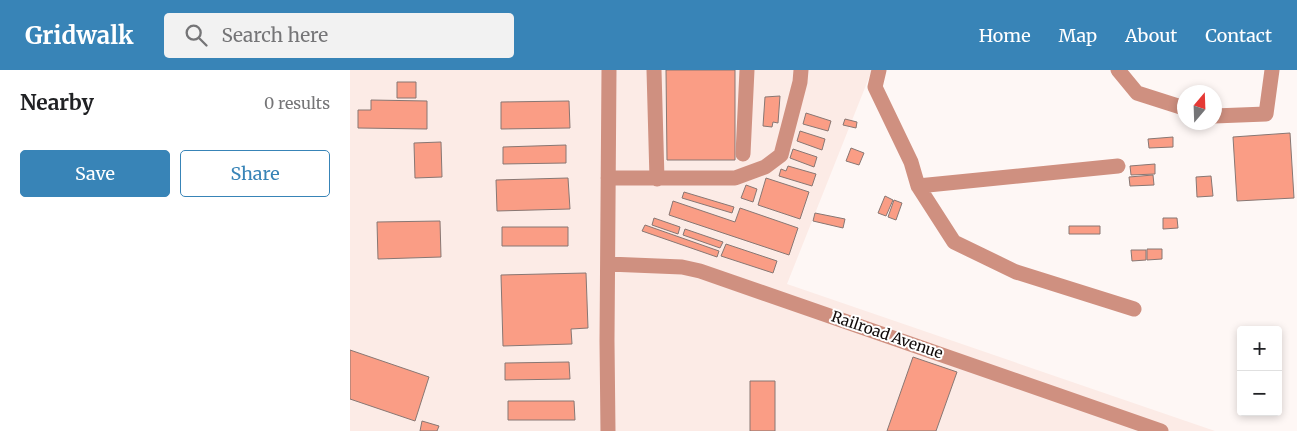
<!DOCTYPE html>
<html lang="en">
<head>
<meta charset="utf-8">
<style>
  body { margin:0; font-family:Merriweather,serif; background:#f2f2f2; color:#202124 }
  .controls { position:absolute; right:15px; bottom:15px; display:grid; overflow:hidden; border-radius:5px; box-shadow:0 2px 8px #0003 }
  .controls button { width:45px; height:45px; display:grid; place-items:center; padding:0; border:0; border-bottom:1px solid #e0e0e0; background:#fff; color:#202124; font:25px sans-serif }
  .compass { position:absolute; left:827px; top:15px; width:45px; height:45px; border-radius:50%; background:#fff; box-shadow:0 2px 8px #0003; rotate:19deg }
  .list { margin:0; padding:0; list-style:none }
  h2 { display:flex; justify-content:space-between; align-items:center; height:65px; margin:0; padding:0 20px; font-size:21px }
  h2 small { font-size:16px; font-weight:400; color:#757577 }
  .actions { display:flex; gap:10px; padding:15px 20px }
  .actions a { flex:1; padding:11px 0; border:1px solid #3884b7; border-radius:5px; text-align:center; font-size:18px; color:#3884b7 }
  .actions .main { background:#3884b7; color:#fff }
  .icon { flex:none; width:28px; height:28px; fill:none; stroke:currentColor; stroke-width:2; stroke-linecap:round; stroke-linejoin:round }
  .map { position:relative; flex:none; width:947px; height:361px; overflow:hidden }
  header { display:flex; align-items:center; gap:30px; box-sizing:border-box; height:70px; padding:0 25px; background:#3884b7; color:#fff }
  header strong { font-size:24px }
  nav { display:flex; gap:28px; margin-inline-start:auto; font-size:18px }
  .search { width:350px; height:45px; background:#f2f2f2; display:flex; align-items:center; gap:12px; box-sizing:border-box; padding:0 18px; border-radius:5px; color:#757577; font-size:19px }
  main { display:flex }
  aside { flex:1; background:#fff }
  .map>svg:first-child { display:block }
  .built { fill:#fcebe6 }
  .building { fill:#fa9d85; stroke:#887773 }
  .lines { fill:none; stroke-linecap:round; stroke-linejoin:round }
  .minor { stroke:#cf9080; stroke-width:15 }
  .labels { text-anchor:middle; stroke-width:4; stroke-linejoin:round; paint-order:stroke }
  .street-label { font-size:15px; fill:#100a09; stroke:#fff }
</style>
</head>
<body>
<header>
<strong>Gridwalk</strong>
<div class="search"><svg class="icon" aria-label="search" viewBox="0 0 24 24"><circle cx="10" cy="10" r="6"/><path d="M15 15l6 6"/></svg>Search here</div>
<nav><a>Home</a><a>Map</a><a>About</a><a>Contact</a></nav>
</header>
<main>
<aside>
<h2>Nearby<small>0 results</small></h2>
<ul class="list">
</ul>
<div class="actions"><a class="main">Save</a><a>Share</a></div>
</aside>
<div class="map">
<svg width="947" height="361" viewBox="0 0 947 361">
  <rect width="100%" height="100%" fill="#fef7f5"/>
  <path class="built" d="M0,0h522l-85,214 428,147h-865z"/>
  <path class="building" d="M316,0h69v90h-68z
    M47,12h19v16h-19z
    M430,26l-2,27 -5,-1 -1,5 -9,-1 2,-29z
    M21,30l56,1v28l-69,-1v-18h13z
    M219,31l1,27 -69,1v-27z
    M456,43l25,8 -3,10 -25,-7z
    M495,49l12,3 -1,6 -13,-3z
    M450,61l25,8 -3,11 -25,-9z
    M940,63l4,65 -57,3 -4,-64z
    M823,67v10l-24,1 -1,-9z
    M91,72l1,35 -27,1 -1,-35z
    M216,75v18l-63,1v-17z
    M501,78l13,5 -5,12 -13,-4z
    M443,79l24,8 -3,10 -24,-9z
    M805,94v10l-24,1 -1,-9z
    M438,96l28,8 -4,12 -33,-10 2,-7 5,2z
    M803,105l1,10 -24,1 -1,-9z
    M861,106l2,20 -16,1 -1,-20z
    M218,108l2,31 -73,2 -1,-31z
    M416,108l43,14 -9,27 -42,-14z
    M396,115l11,4 -4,13 -12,-4z
    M334,122l50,15 -2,6 -50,-15z
    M535,126l8,4 -7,16 -8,-3z
    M544,130l8,3 -6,17 -8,-3z
    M323,131l62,21 5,-14 58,20 -9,27 -120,-40z
    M465,143l30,6 -2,9 -30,-7z
    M304,148l26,9 -2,7 -26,-9z
    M813,148h14l1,10 -15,1z
    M90,151l1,36 -63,2 -1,-37z
    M295,155l74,26 -2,6 -75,-26z
    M719,156h31v8h-31z
    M152,157h66v19h-66z
    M335,159l38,13 -3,6 -37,-13z
    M376,174l51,17 -4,12 -52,-17z
    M797,179h15v10l-15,1z
    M781,180h15v10l-14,1z
    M236,203l2,55 -17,1 1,15 -69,2 -2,-71z
    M0,280l79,27 -14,44 -65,-22z
    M563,287l44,15 -21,59h-49z
    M219,292l1,17 -65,1v-17z
    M400,311h25v50h-25z
    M158,331h66l1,19h-67z
    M72,351l17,5 -2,5h-17z"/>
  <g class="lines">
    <path class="minor" d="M304,0l3,109
      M529,0l-4,17 36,75 7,24 36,56 62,30 118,37
      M768,0l19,23 47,15
      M864,46l52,-2 6,-44
      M393,84l4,-84
      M258,108h127l30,-11 16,-12 19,-73 1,-12
      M568,116l200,-20
      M258,194l74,3 18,4 461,160
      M258,361l-1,-90 2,-271"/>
  </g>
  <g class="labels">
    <g class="street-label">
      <text transform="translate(537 265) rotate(19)" y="5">Railroad Avenue</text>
    </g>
  </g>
</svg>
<div class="controls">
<button>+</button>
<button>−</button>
</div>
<svg class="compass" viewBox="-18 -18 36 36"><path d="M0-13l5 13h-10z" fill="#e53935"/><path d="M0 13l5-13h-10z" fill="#757577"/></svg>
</div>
</main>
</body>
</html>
